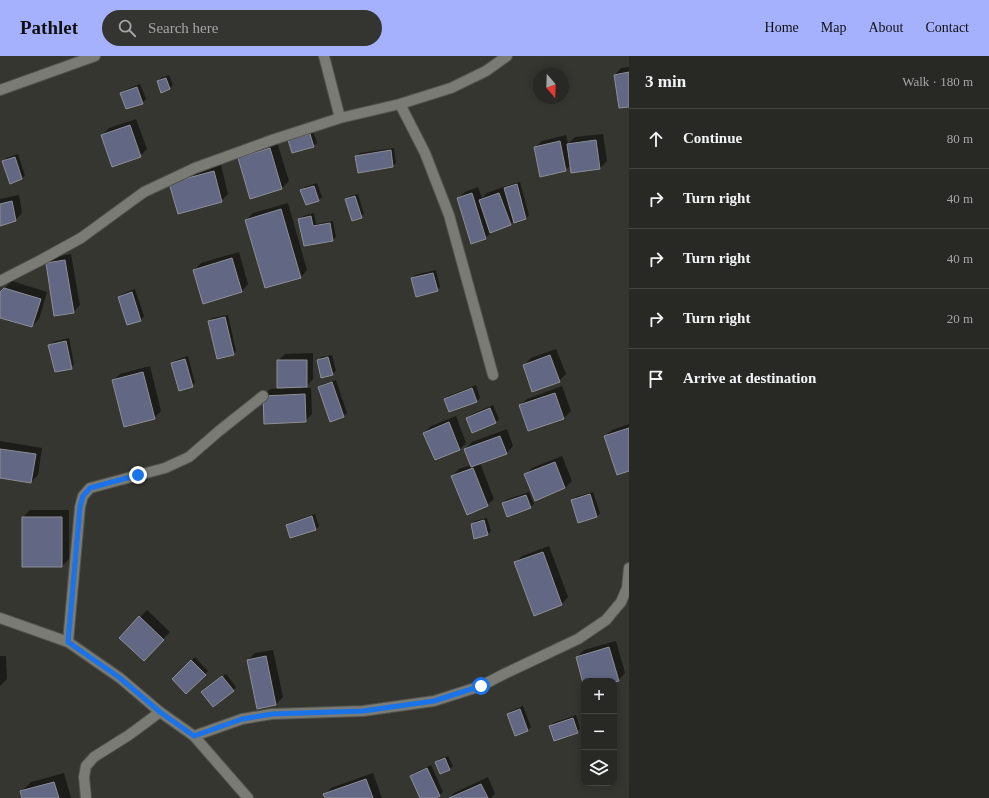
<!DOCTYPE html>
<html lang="en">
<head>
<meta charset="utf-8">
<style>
  body { margin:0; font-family:Georgia,serif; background:#343431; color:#f1f3f6 }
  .controls { position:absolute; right:12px; bottom:12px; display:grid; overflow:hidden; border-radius:8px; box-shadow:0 2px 10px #0003 }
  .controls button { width:36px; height:36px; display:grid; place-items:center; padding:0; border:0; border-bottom:1px solid #444441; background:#282824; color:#f1f3f6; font:20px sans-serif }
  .compass { position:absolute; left:533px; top:12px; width:36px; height:36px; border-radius:50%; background:#282824; box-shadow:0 2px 10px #0003; rotate:161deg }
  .stop { position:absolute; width:12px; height:12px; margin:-9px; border:3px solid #1a73e8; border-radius:50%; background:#fff }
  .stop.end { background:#1a73e8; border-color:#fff; box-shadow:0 1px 4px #0008 }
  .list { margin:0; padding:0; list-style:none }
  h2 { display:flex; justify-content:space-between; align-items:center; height:52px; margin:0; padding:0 16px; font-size:17px }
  h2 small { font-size:13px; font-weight:400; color:#a5a6a6 }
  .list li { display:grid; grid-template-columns:26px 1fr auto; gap:12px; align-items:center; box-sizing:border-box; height:60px; padding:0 16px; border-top:1px solid #444441 }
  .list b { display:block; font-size:15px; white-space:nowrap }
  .list em { font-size:13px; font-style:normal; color:#a5a6a6 }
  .icon { flex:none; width:22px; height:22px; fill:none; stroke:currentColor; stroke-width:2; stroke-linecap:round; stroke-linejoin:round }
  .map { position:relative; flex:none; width:629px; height:742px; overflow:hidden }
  header { display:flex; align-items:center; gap:24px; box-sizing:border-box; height:56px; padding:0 20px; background:#a5b1fc; color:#111 }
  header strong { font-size:19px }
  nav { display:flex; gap:22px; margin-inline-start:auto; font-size:14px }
  .search { width:280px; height:36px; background:#343431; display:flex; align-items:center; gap:10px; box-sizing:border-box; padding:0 14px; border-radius:22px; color:#a5a6a6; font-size:15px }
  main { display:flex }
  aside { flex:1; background:#282824 }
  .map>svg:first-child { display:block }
  .shadow { fill:#0007 }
  .building { fill:#626783; stroke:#8d8f96 }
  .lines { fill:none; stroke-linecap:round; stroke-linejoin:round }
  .street-casing { stroke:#53544f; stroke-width:12 }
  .street { stroke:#7a7b74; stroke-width:10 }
  .route { stroke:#1a73e8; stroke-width:5 }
</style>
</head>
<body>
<header>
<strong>Pathlet</strong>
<div class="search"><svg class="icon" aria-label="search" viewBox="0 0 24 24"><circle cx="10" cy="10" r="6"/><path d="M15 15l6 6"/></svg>Search here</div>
<nav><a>Home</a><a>Map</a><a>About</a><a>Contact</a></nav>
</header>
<main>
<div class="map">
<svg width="629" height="742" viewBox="0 0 629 742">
  <rect width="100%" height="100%" fill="#353630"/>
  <path class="shadow" d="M629,11v39l-14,-31 6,-7z
    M169,19l4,10 -4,4 -11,-8 3,-3z
    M140,28l6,15 -4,4 -21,-10 4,-3z
    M136,63l11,30 -7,7 -38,-21 7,-7z
    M313,75l4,12 -4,3 -23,-6 3,-3z
    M603,78l4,27 -7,7 -29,-3 -6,5 -30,-23 7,-6 24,-6 2,9 7,-7z
    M277,86l12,39 -7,7 -43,-30 7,-7z
    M394,92l2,15 -4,3 -36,-10 4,-3z
    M18,98l7,21 -3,3 -12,4 -7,-21 3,-3z
    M221,109l7,29 -7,7 -44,-24z
    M520,126l9,33 -3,4 -12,1 -4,4 -18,8 -7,6 -27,-40 7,-6 13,-5 4,11 5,-5 19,-7v1l3,-2z
    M317,127l5,14 -3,3 -13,4 -4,-13 3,-4z
    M358,138l6,20 -3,3 -15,-17 4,-4z
    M19,139l3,18 -7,7 -15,5v-26z
    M288,147l19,67 -6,7 -55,-57 7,-7z
    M314,157l2,11 17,-3 3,16 -4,3 -32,-21 3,-3z
    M239,196l9,32 -6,7 -48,-21 7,-7z
    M71,198l9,51 -7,7 -26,-48 7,-7z
    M436,214l4,17 -3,3 -25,-11 3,-4z
    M12,225l35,11 -8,27 -7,7 -32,-9v-24z
    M135,233l9,27 -3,4 -13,4 -9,-27 3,-3z
    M228,259l8,36 -3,3 -24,-33 3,-3z
    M69,282l5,26 -3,4 -21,-23 3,-3z
    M556,293l10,25 -7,7 -35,-16 7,-7z
    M313,297v26l-8,9h6l1,26 -7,7 -41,-25 6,-7 32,-1v-2l-24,-25 7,-7z
    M332,299l4,16 -4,3 -14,-13 3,-4z
    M188,300l7,27 -3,3 -19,-23 3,-3z
    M150,310l11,45 -7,7 -41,-37 7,-7z
    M336,324l11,33 -4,3 -24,-28 4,-4z
    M476,329l4,13 -3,3 -27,10 -5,-12 3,-3z
    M562,330l9,25 -7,7 -35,12 -9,-25 7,-6z
    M493,349l6,14 -3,3 -23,10 -6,-14 3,-3z
    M456,360l10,27 -6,6 -36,-16 7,-7z
    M629,368v46l-24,-34 7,-6z
    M507,373l6,17 -6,7 -27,10 14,36 -7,6 -35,-29 7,-7 12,-4 -6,-16 7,-7z
    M0,385l42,7 -4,27 -7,7 -31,-5z
    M562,400l10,25 -7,7 -29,11 -10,-25 6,-6z
    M529,436l5,12 -4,3 -27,-4 3,-3z
    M593,436l7,21 -3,3 -18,6 -7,-21 3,-4z
    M30,454h39v49l-7,7h-39v-49z
    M315,458l4,12 -3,3 -25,8 -4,-12 4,-3z
    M487,462l4,13 -3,3 -16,-9 3,-4z
    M549,490l19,51 -6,7 -47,-41 7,-7z
    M147,554l23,22 -26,28 -24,-22z
    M616,585l9,32 -6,7 -5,1h-30v2l-7,-26 7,-7z
    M273,594l10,47 -7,7 -28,-44 7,-7z
    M0,600h6l1,23 -7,7z
    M195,601l13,14 -22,21 -13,-13z
    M226,618l10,13 -3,4 -27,-2z
    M523,650l8,21 -3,3 -12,5 -8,-20 3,-4z
    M576,659l4,13 -3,4 -27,-6 3,-3z
    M448,700l5,10 -4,3 -13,-6 3,-4z
    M431,709l12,27 -3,3 -7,3h-11l-11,-22 3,-3z
    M64,717l7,25h-48l-2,-6 10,-10z
    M373,717l9,25h-56l-1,-3 6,-7z
    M488,721l7,17 -4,4h-42l5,-5z"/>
  <path class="building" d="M629,16v35l-10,1 -5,-33z
    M166,22l4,11 -9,4 -4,-12z
    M137,31l6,17 -17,5 -6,-16z
    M130,69l11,32 -29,10 -11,-32z
    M310,78l4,13 -22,6 -4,-13z
    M596,84l4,29 -29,4 -4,-29z
    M560,85l6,30 -26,6 -6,-30z
    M270,92l12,41 -32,10 -12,-41z
    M391,94l2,17 -35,6 -3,-17z
    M15,101l7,22 -12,5 -8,-23z
    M214,115l8,31 -44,12 -9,-31z
    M517,128l9,35 -12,4 -10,-35z
    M314,130l5,15 -13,4 -6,-15z
    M472,137l14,46 -15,5 -14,-46z
    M499,137l12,32 -21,8 -11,-33z
    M355,140l7,22 -10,3 -7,-22z
    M12,145l4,20 -16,5v-22z
    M281,153l20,69 -36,10 -20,-68z
    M311,160l2,10 17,-3 3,18 -29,5 -6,-27z
    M232,202l10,34 -39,12 -10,-34z
    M65,204l9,53 -20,3 -8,-53z
    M433,217l5,18 -22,6 -5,-19z
    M4,232l37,11 -9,28 -32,-9v-26z
    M132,236l9,29 -14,4 -9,-28z
    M225,261l9,38 -17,4 -9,-38z
    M66,285l6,28 -17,3 -7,-27z
    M550,299l10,27 -28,10 -9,-27z
    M328,301l5,18 -12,3 -4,-18z
    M185,303l8,28 -14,4 -8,-28z
    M277,304h30v27l-30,1z
    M143,316l12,47 -31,8 -12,-47z
    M332,326l12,35 -14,5 -12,-35z
    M472,332l5,14 -28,10 -5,-13z
    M555,337l9,26 -36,12 -9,-26z
    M305,338l1,28 -42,2 -1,-28z
    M490,352l6,15 -24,10 -6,-15z
    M449,366l11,28 -25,10 -12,-27z
    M629,372v43l-12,4 -13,-39z
    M500,380l7,18 -36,13 -7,-18z
    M0,393l36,5 -5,29 -31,-5z
    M555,406l10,26 -30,13 -11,-27z
    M473,412l15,38 -21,9 -16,-39z
    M590,438l7,23 -19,6 -7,-23z
    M526,439l5,13 -24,9 -5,-14z
    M312,460l4,14 -26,8 -4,-13z
    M22,461h40v50h-40z
    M484,464l4,15 -14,4 -3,-15z
    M543,496l19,53 -28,11 -20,-54z
    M139,560l25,24 -20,21 -25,-23z
    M609,591l10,34 -5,1v-1h-30v6l-8,-30z
    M266,600l10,49 -19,4 -10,-49z
    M191,604l15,15 -20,19 -14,-15z
    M222,620l12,15 -21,16 -12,-15z
    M520,653l8,22 -13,5 -8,-22z
    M573,662l5,15 -24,8 -5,-15z
    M445,702l5,12 -10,4 -5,-12z
    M427,712l13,28 -4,2h-16l-10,-22z
    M366,723l7,19h-48l-2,-4z
    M54,726l5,16h-37l-2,-7z
    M481,728l7,14h-39z"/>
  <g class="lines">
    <g class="street-casing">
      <path id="street" d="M324,0l16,62
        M0,34l95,-34
        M400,48l25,49 24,62 44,160
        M0,225l41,-21 40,-22 63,-46 51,-24 77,-28 68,-22 60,-14 51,-16 35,-17 21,-15
        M0,562l68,24 52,36 40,34 34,24 54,62
        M68,586l12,-135 3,-11 7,-8 75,-20 24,-11 30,-26 44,-35
        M194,680l48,-17 30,-5 91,-3 71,-10 47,-15 23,-12 74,-35 28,-19 15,-18 6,-14 2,-20
        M86,742l-2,-21 2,-11 8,-9 35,-22 31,-23"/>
    </g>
    <use href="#street" class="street"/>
  </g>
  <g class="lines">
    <path class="route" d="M138,419l-48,13 -7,8 -3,11 -12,135 52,36 40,34 34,24 48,-17 30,-5 91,-3 71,-10 47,-15"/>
  </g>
</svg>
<div class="controls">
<button>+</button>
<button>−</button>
<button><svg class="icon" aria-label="layers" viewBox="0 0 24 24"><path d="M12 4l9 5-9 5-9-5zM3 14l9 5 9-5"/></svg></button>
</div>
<svg class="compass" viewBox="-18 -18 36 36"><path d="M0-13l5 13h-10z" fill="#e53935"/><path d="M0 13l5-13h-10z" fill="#a5a6a6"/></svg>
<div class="stop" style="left:481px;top:630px"></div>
<div class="stop end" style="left:138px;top:419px"></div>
</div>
<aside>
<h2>3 min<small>Walk · 180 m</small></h2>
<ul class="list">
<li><svg class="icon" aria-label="ahead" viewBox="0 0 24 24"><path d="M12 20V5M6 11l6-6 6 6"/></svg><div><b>Continue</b></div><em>80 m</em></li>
<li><svg class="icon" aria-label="right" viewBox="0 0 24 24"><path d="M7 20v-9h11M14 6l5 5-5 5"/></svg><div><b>Turn right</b></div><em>40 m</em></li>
<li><svg class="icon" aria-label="right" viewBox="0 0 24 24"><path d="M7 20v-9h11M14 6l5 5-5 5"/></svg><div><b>Turn right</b></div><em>40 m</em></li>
<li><svg class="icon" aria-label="right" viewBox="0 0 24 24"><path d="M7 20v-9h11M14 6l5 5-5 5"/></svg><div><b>Turn right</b></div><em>20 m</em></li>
<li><svg class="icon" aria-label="arrive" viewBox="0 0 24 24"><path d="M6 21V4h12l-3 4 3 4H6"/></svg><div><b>Arrive at destination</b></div></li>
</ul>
</aside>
</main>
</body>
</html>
